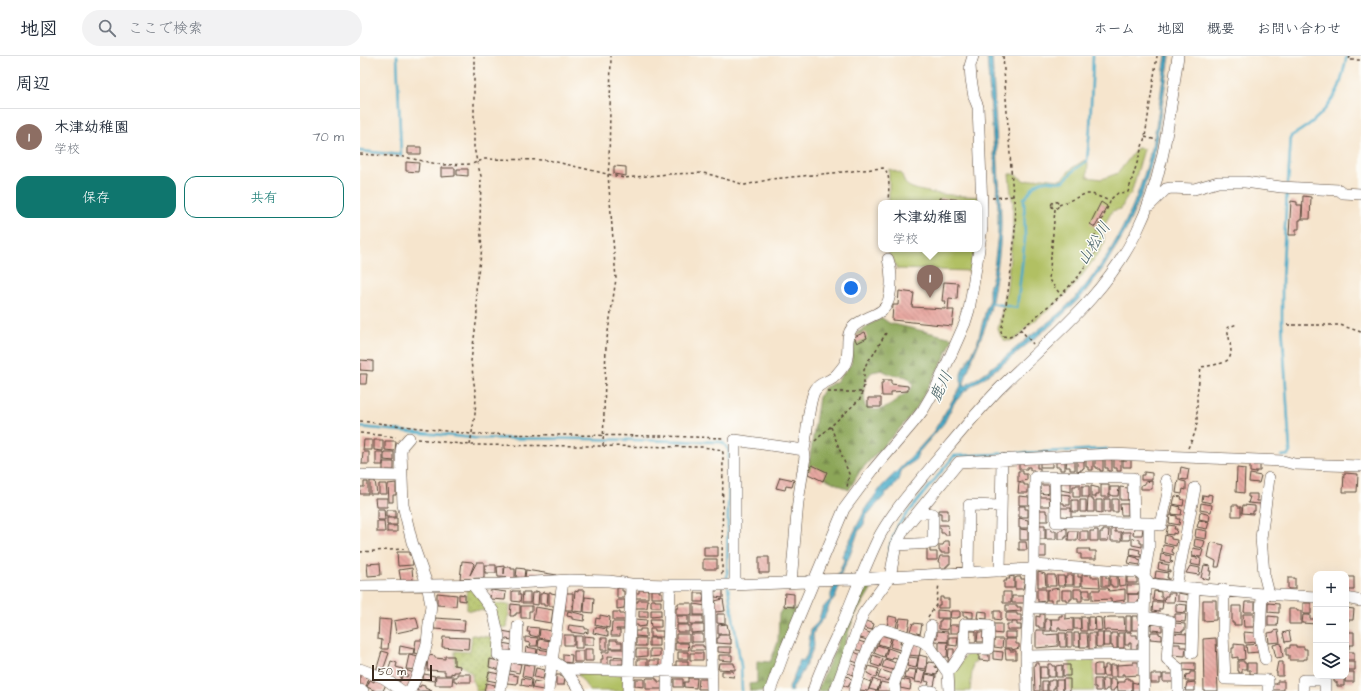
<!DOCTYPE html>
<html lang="ja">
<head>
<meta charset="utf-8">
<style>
  body { margin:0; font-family:"Architects Daughter","Klee One",sans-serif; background:#f2f2f3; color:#1f2937 }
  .controls { position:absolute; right:12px; bottom:12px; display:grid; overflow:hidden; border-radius:8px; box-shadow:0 4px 16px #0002 }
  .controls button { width:36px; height:36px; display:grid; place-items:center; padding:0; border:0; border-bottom:1px solid #e0e1e3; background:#fff; color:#1f2937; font:20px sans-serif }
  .scale { position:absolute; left:12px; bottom:10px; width:60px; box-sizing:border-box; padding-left:4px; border:2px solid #3b2a1e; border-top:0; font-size:11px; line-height:14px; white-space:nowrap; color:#3b2a1e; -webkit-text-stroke:3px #fdfcf7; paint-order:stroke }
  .you { position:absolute; left:491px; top:232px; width:14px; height:14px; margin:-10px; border:3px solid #fff; border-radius:50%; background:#1a73e8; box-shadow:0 0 0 6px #1a73e833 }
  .badge { display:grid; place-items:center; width:26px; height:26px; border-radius:50%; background:#0f766e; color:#fff; font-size:13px; font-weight:700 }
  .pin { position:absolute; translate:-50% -33px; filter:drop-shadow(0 1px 2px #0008) }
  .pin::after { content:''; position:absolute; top:21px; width:14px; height:12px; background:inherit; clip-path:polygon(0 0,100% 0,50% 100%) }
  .popup { position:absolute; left:518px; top:144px; width:104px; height:52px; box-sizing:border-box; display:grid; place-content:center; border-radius:8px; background:#fff; filter:drop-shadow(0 1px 3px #0005); font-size:13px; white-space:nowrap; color:#747a83 }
  .popup b { font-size:15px; color:#1f2937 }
  .popup::after { content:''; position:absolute; left:50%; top:100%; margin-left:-8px; border:8px solid transparent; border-top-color:#fff }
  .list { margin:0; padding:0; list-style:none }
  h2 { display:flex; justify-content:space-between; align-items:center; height:52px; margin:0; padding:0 16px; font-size:17px }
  h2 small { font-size:13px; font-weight:400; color:#747a83 }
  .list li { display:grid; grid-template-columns:26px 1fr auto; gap:12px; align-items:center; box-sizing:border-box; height:56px; padding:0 16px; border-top:1px solid #e0e1e3 }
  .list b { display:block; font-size:15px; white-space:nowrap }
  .list p { margin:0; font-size:13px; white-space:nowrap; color:#747a83 }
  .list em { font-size:13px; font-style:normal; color:#747a83 }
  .actions { display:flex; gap:8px; padding:12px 16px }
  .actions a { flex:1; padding:9px 0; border:1px solid #0f766e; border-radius:12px; text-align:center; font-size:14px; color:#0f766e }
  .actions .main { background:#0f766e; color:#fff }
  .icon { flex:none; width:22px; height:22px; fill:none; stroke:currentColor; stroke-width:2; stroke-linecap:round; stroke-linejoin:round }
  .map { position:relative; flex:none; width:1001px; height:635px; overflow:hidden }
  header { display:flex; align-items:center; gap:24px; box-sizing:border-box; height:56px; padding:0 20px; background:#fff; border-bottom:1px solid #e0e1e3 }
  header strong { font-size:19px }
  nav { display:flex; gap:22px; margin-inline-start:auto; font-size:14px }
  .search { width:280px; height:36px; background:#f2f2f3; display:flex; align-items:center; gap:10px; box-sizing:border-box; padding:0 14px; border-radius:22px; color:#747a83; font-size:15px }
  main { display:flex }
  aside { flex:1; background:#fff }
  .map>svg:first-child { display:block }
  .grass { fill:url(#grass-dots); stroke:#767540 }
  .forest { fill:url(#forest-firs); stroke:#64683c; fill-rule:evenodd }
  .park { fill:#b1c063; stroke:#767540 }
  .water { fill:url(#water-waves); stroke:#426a73 }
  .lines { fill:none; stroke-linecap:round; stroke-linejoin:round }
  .stream { stroke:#49aac8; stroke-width:2.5 }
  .building { fill:url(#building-back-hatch) }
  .minor-casing { stroke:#574638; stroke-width:12 }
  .path { stroke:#574638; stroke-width:1.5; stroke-dasharray:3 3; stroke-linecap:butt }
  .minor { stroke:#fff; stroke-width:11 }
  .labels { text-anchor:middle; stroke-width:3; stroke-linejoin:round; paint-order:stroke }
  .water-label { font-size:16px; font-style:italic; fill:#415d62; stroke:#fdfcf7 }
</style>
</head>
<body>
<header>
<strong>地図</strong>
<div class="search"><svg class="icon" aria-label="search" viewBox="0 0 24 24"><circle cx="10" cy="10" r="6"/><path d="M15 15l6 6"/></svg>ここで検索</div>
<nav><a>ホーム</a><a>地図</a><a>概要</a><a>お問い合わせ</a></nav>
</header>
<main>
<aside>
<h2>周辺<small></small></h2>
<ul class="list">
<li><span class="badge" style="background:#8d6e63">1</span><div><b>木津幼稚園</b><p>学校</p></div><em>70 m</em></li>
</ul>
<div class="actions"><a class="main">保存</a><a>共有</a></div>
</aside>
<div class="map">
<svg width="1001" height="635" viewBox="0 0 1001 635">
  <defs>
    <pattern id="grass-dots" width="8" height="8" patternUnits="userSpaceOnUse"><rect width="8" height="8" fill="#b1c063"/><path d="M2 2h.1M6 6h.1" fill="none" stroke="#919c51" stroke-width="1.8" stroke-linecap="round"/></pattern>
    <pattern id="forest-firs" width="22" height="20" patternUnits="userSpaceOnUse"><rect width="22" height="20" fill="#8ca659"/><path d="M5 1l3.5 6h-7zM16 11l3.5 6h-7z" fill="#748749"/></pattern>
    <pattern id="water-waves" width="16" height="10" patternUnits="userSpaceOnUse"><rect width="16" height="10" fill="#49aac8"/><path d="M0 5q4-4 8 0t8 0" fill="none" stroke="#3e8ba2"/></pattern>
    <pattern id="building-back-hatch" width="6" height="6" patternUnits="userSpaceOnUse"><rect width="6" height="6" fill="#e7a8a1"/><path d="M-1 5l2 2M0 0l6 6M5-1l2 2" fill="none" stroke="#bc8983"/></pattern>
  </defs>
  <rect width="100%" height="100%" fill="#fdfcf7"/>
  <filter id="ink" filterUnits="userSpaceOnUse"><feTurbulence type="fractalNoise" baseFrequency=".025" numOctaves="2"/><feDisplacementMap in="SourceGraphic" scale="8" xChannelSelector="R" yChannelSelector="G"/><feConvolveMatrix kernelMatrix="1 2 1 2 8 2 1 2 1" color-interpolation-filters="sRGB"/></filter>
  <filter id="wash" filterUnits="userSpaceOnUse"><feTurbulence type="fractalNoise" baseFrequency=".012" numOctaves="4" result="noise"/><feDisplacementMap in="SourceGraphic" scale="16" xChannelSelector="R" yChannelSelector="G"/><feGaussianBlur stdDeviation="0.9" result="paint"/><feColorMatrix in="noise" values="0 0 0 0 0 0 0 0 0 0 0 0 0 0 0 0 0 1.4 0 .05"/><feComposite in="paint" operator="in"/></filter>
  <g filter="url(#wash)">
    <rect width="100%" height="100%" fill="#f6e5cd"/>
    <path class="grass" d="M107,531h5l18,24 -23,-1z
      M112,579l26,3 -2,19h-6l-6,34h-7l-4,-9 -1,-8 -11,-9h-6v-14l15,1z"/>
    <path class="forest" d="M522,262l7,5 64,15 -7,17 -30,54 -14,17 -42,45 -11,19 -41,-20 11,-73 5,-9 13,-7 14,-17 2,-24 3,-6 14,-10zM522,314c3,2 8,4 11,5 6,1 11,0 15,3 11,9 -1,15 -7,18 -3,2 -3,3 -5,5 -8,7 -22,13 -31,5 -1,-15 -4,-23 7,-34z
      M516,525l-22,36 -26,74h-11l46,-107z
      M422,553h16l-31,82h-17l-1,-7 8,-1v-22l13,1 8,-20 1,-28z"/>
    <path class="park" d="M777,92l7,1 -13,45 -5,4 -5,11 -9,2 -10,19 3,12 -5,9 -25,34 -19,19 -31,24 -3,6 -4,3 -8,4 -6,-1 -3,-3 -3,-8 9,-41 6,-60v-26l-2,-8 -2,-20h5l11,7 17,-3 17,2 3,-1 10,-11 13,-8 3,4 -1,13 15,2 16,-6z
      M529,113l13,5c1,4 2,9 5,11 11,9 56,11 72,12v6h-90z
      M529,193h88l-5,22 -75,-2 -4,-9 -4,-1z
      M130,547l20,2 -3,23 -8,-1z
      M616,596v10h-3l-3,29h-16v-18l11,-17 3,-3z
      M710,603h24v32h-24z
      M217,617l44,1 4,5v12h-35z"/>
    <path class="water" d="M627,0h5c2,36 4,73 6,109 1,19 3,39 3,58 0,26 -5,53 -9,78 -5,30 -22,57 -29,86 23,-13 44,-32 65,-49 15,-12 31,-23 44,-37 40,-43 67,-98 80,-155 7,-29 9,-60 14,-90h4l-16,98 -11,37 -18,41 -21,35 -23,30 -26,25 -56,45 -34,24 -11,12 -10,20 -26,30 -2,7 -14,9 -3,11 -34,37 -1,7 -6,8 -8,23 -9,18 -2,14 -4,11 -5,6 -6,14 -9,11 -2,6 1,11 -5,12 -6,13 -10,16 -1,4h-4l12,-31 3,1 4,-6 4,-26 7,-7 4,-13 9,-10v-5l13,-34 -2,-4 25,-50 16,-21 24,-24 25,-27 29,-48v-12l3,-8 2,-1 11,-21 10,-38 2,-3v-15l4,-12 3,-25 2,-18v-26z"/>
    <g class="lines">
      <path class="stream" d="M0,95l41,4 -4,-99
        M928,127l3,-47c21,-11 38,-27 48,-49 4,-10 5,-21 8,-31
        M631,247l26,5 8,-69 -1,-41 2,-1c7,-10 11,-18 25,-16 4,1 8,1 13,0l10,-11 13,-9 3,-33 3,-72
        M0,371l114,11 118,1 130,3 3,3 4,6 -2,131
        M922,400l6,-1 2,-3 -8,-129v-42l5,-91
        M528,504l2,-14 8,-21 56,-69 153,-7
        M368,531l13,79 1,25
        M479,609l5,-14"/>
    </g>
    <g id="blocks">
      <path class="building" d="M48,91h13v7h-13z
        M46,106l13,1 -1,9 -12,-1z
        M254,110l12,1v9l-12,-2z
        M81,112h14v8l-14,1z
        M97,113h11v7l-11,-1z
        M943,140l8,1 -1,22h-8z
        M580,142l34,3v2h-34z
        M931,145l6,1v3h5l-1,15h-2v9h-3v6h-7z
        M741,146l6,4 -12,21 -5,-3z
        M584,226l14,1 -1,16 -8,-1 -1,12h6l-2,16 -60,-6 1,-15h5l1,-14 15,2 -2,14 33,2 1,-8h-4z
        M505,276l2,6 -10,5 -3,-6z
        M0,304l13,1v10l-13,-1z
        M0,318h7l-1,10h-6z
        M523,324h8v4l17,2v5l-17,1v4h-9l-1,-13h2z
        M508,342h13v9h-13z
        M4,384h8v10h-9z
        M14,384h9v11l-9,-1z
        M25,385h11l-1,10 -10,-1z
        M3,396h6v12h-7z
        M16,396h7v13h-7z
        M24,396h10v9l-10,-1z
        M696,403h9v11h-5v-3h-4z
        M707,403h8v11h-5v-3h-4z
        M717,403h7v9h-1l-1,2h-2v2l-3,-1z
        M726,403h7v11h-5v-3h-2z
        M735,403h8v12h-3v-2h-3v-2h-2z
        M745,403l7,1v11h-4v-3h-3z
        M754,403h7v12h-4v-3h-3z
        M771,403v8h-8v-7z
        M680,404h12v7h-12z
        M659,405l18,1v6h3v4h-6v-2h-4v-3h-3v2h-8z
        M23,406h11v8h-8v1h-3z
        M890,407l10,1v7h-4v2l-6,-1z
        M452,409l15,7 -4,9 -15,-7z
        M821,411l8,2 -2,11 -8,-1z
        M877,412l8,1 -1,24 -8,-1z
        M658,415h5v3h4v6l-9,2z
        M784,416l8,1v7h-11v-5h3z
        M984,417l14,1 -1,18h-14z
        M890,418l11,2 -2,7 -10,-1z
        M420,421l14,3 -2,7 -6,-1 -1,4 -9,-2z
        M818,424l8,2v8l-3,-1 -1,5 -6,-1z
        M10,425h5l2,13h-7z
        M792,425v8h-11v-4l4,-1v-2z
        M4,426h4v12h-8v-7h4z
        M706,426h5v10l-10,-2v-7z
        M36,427v12h-3v7h-4l-1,-18z
        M659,427h5v2h4v8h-10z
        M19,428h7l1,10h-8z
        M680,429h9v8l-3,1 -6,-1z
        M716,429h4v12h-7v-11h3z
        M741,429h8v12h-8z
        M722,430h7v11h-7z
        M731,430l8,2v6h-3v3h-5z
        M750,431h9l-1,9h-6v-1h-2z
        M760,431l8,1v12h-8z
        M701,438l9,1v10h-6v-2h-3z
        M848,438l4,1 -1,8 -9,-2 1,-6 5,1z
        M888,438h9v7h4l-1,3 -12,-1 2,-6h-2z
        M659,440l10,1v8h-10z
        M815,440l7,1 -1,2 3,1 -1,6 -10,-2z
        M679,441h10l1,9h-11z
        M15,442h12v9h-11z
        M728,442h4v2h2v12h-7z
        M744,443h6v13h-6z
        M752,443h6v13h-6z
        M712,444h6v12h-6z
        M720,444h6v12h-6z
        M736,444h6v13l-6,-1z
        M841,447l11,2 -1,7 -11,-2z
        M760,448h8v11h-7z
        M813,449l7,2 -1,2 3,1 -1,5 -10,-1z
        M872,449h6v2h3v9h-9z
        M883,449l12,1v5h-2v3l-11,-1z
        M659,450h6v3h3v8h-9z
        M701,452h10v9l-10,-1z
        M17,453h7l1,11h-8z
        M26,454h10v7h-10z
        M579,454h9v10h-7v-7h-2z
        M678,454h8v3h2v8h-10z
        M840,456l10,3 -1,6 -10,-2z
        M810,459l7,1v3h3l-1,6 -10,-2z
        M27,462h10v7h-10z
        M659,462l9,2v8h-9z
        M839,464l10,2 -2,7 -10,-2z
        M17,465h7l1,11h-8z
        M578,469h10l1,10h-4v-2h-4v-5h-3z
        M678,469h7v14h-7z
        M808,469l7,1 -1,3h3l-1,5 -3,-1v2l-7,-1z
        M27,470h10v6h-10z
        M774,471l9,1 -1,7h-9z
        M686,472h5v3h5v8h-10z
        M703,472l4,1v8h-2v2h-7v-8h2v-1h3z
        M751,472h4v4h6v9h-10z
        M660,473l8,1v10h-8z
        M836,473l11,2 -1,8 -11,-2z
        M734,474h4v11h-8v-10h4z
        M743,474h6l-1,11h-8v-9h3z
        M709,475h9l-1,9h-9z
        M720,475h8v10h-8z
        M762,476h8v8h-8z
        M805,479l6,2v2l6,1 -1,6 -12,-3z
        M772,482l8,1v4h2v4l-10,-2z
        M835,483l10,2 -2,7 -9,-2z
        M585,485h4l1,12h-9v-2h-2v-6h4z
        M659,486h7l1,8h-8z
        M851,486l13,3 -5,22h-4l1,-6 -8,-4z
        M803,489l10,2 -1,5 2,1v2l-12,-3z
        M679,490h7v11h-7z
        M344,491h14v9h-14z
        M567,492h3v4h7v8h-10z
        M771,492l9,2 -1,4h2v3l-11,-2z
        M833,492l10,2 -2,7 -9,-1z
        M718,493h12l-1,2h7v8h-15v-5h-3z
        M37,496h12v3h3l1,10 -15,1z
        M801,498l10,2 -1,5 3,1 -1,1 -12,-2z
        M580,500h10v8h-2v2h-2v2h-6v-6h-2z
        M770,500l8,2v2l3,1 -1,4 -12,-2z
        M399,501h10v16h-10z
        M832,501l9,2 -1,7 -10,-2z
        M343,503h14v10h-14z
        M102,505l10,1 2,2 -4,11 7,-13h7v16l-24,1z
        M20,507l1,12 -13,1 -1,-12z
        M799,507l10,2 -1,5h2v2l-12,-3z
        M125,509h11v8h-11z
        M844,509l6,1 -1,5h2l-2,9 -8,-2z
        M144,510v8l1,-7h6v2h4v9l-17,-1 -1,-10z
        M830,510l10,2 -1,7 -13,-2z
        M52,512l1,12 -12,1 -2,-11z
        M157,512l8,1 -1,9 -8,-1z
        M166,514l31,5 -1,2 -26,1 -5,-1z
        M796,515l12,2 -1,5h2v2l-14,-2z
        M678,516l7,2 1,13h-8z
        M714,517h4v4h3v9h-7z
        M728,517h3v4h8l1,10 -18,-1v-11h6z
        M687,519h8l1,11h-9z
        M707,519h6v10h-8v-8h2z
        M742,519h4v3h3v8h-7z
        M654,520v12h-10v-7h3l-1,-2h4l-1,-2z
        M697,520h7l1,10h-7z
        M750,520h7v11h-5v-2h-2z
        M758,520h8v9l-7,1z
        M777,520v7h-10v-6z
        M657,521h4v2h4l-2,10h-8v-11z
        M986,521h8v13h-8z
        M928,522h7v11h-7z
        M767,529h13v7h-2v2h-11z
        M257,532h5v3h2v7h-7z
        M699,532v11h-3v5h-5v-4h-4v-10z
        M740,532h8l1,3 16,-2v11l-14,2v-3l-19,1v-10h8z
        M357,533h6v9l-8,-1 -1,-6h3z
        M677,533h9v12l-8,1v-3h-1z
        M714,533h8v12h-4v-3h-4z
        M131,534l15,2 -1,8 -15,-1z
        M218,534h7l-2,22 -10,-1 2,-20 3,1z
        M279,534h9v8h-14v-5h5z
        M291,534h8v2h3v6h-11z
        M702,534h10v9h-2v2h-4v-2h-4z
        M723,534h7v8h-7z
        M152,535h7v4h2l-1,7 -8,-1z
        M176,535l3,1 -1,13 -7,-1 1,-11h4z
        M794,535l7,1v5h2v4l-10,-1z
        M163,536h7v11h-8z
        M183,536l5,1 -1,13h-3v-2h-4v-10h2z
        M189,536h2v1l5,1v12h-7z
        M643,536h8v11h-8z
        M77,537l20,2 -1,11 -19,-1z
        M206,537h7l-1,17h-7z
        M335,537h8v2h1l-1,7h-8z
        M425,537l9,1v13l-10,-1z
        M808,537h7l-1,9h-10l1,-6h3z
        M818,537l11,2 -1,7 -10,-1z
        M99,538l6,1v6l-6,-1z
        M768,538h11v7h-1v2h-10z
        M652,540h12v7h-12z
        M225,541l9,1 -1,15 -9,-1z
        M580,541h3v2h6v9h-11v-3h2z
        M363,543l2,12 -10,1 -1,-8 2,-1 -1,-2z
        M257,544h8l-1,8 -7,1z
        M278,544h10l-1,8h-12v-6h3z
        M291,544h4v1h6v6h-10z
        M843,544h13v20l-13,1z
        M793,546h10l-1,7h-3v3l-7,-1z
        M885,546h10v10h-11z
        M318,547h14v12h-16v-7h2z
        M908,547l11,1v9l-11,-1z
        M943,547h8v11h-8z
        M151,548l9,1v8h-4v2h-2v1h-4z
        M334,548l12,2v9h-12z
        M816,548l11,1 -1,8 -10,-1z
        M646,549h11v2h4v4l-15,1z
        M161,550h11v5h-3v7h-8z
        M872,550h9v19h-7v-2h-2z
        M175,551l18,3 -2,13 -18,-3z
        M986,552l8,1 -1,11h-5v1h-2z
        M929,553h8v2h4v13h-12z
        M291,554h10v6l-10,1z
        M577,554l12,1v7h-12z
        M208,555l17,4 -1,6 -12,-2v-2l-5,-1z
        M279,555h9v6h-9z
        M591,555h9v6h-2v1h-8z
        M603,555l10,1v6h-6v-2h-4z
        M618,555l9,1v7l-10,-1z
        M634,555h7v9l-7,-1z
        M253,556h7v2h4l1,6h-12z
        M646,557h11v2h4v6h-15z
        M702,557h3v6l8,-1v13l-13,-1v-3h-2v4h-6l-1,-12h8v-3h3z
        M357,558h8v10l-8,-1z
        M680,558h4v14h-5v-2h-3v-10l4,1z
        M815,558h11l-1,8 -10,-1z
        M883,558h11v13h-10z
        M240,559l10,2 -1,11 -14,-3 1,-7 4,1z
        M943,559h7v4h6v5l-14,-1z
        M317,560h11v8h-11z
        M330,560h13v8h-13z
        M529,560l9,2 -2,10 -9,-1z
        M766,560h5v15h-5z
        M772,560h6l1,14h-7z
        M908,560l10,1 -1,9h-9z
        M56,561l3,11 -23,5 -2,-12z
        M721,561h6v14h-6z
        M728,561h6l1,13h-7z
        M735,561l6,1 1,12 -6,1z
        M750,561h14l1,14 -19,-1v1h-2l-1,-13z
        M75,562l30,2 -1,11 -30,-2z
        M540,562l10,1 -2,12 -10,-3z
        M714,562h6l1,11h-7z
        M19,563l12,1 -3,29h-7l1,-9 -4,-1z
        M275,563l12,1 -1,6 -8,1v-2h-3z
        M290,563h11v8h-10z
        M581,563h8l-1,11 -9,-1v-8h2z
        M685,563h6v12h-6z
        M503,564l11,4 -2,6 -11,-3z
        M252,566h12v7h-8v1h4v6h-9z
        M652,566h5v3h4v5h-14v-6h5z
        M791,566l11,1v8l-11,-1z
        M553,567l9,1 -2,10 -10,-3z
        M814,567l11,1v6h-2v2l-9,-1z
        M367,568l2,10h-11v-9z
        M634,568h8v10l-8,-1z
        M209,569l16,2v2h3v4l-3,-1 -1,2 -13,-2v-2h-3z
        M317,569h12v7h-12z
        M331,569h13v7l-13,1z
        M590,569h9v6h-1v2h-8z
        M168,571l11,1 -1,9 -9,-2 1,-3h-3z
        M236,571l11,2 -1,3h2v4l-15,-3 1,-5 2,1z
        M180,573l12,2 -1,9 -12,-2z
        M280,573h6v8l-11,-1v-5h5z
        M290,573h5v2h8v6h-13z
        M500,573l10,4 -3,7 -10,-3z
        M676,574h8v5l14,-1v12l-22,2z
        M918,574l2,12 -11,1 -1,-10 6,-1v-1z
        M142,575l11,2 -1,7 -11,-2z
        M577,575l11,1v10l-14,-1v-3h3z
        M609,575h7v11h-7v-5h1v-1h-1z
        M929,575l2,10 -6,1 -2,-9z
        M618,576h5v10h-6z
        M645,576h11v6h-11z
        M736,576h7v15h-6l-1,-1z
        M765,576h6v3h6v3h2l-1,7h-1v4h-6v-6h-2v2h-4z
        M791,576h8v2l3,1v5l-12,-1z
        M884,576l12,1 1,9 -12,1z
        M986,576h8v13h-5v4h-3z
        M699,577h7v14h-6z
        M707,577h5v14h-5z
        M714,577h5l1,13h-6z
        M720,577h7l1,14h-8z
        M729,577h6v16h-6z
        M743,577h7v13h-7z
        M751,577h6v16h-4v-3h-2z
        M758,577h6v15h-6z
        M813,577l14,1v8l-14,-1z
        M316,578h13v8h-13z
        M331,578h12v8h-12z
        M204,579h10v10h-10z
        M359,579h10v4h2v5l-14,-1v-5h2z
        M521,579l10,3 -3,9 -10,-3z
        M215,580h7v12h-7z
        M224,580l10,1v8h-10z
        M533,580l8,3 -1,5h2l-2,6 -10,-3z
        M83,581l26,1 -1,11 -26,-2z
        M165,581l13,1 -1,8h-7l1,-3 -6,-1z
        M589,581h9l-1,9 -8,-1z
        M241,582h6v12h-6z
        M276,582h10v8h-10z
        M289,582h10v8h-10z
        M856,582l2,53h-14l-1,-52z
        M179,583l11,2 -1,8 -11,-2z
        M634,583h9l-1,9 -8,-1z
        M645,583h11v5h3v4l-7,2v-2h-7z
        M56,584h8l-2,14 -8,-1z
        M250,584h7v2h5v6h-12z
        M496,584l9,3 -3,8 -9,-2z
        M579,586h9l-1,15h-5l-3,-3z
        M142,587l11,2 -2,7 -10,-2z
        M315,587h13l1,7h-14z
        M921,587l2,14 -7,1 -3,-13z
        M553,588l8,2 -2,10 -11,-1z
        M813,588h7v3h6l-1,9 -13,-1z
        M874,588l10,1 1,14 -7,1v-3l-6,1v-10h2z
        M899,588v8l-12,1 -1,-8z
        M331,589h12v2h2v3h-14z
        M517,589l10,3 -3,9 -10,-4z
        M930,589h6v2h8v2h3v10h-3v1h-15v-5h-3v-7h4z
        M40,590l14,3 -1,5h-14z
        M166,591l11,2 -1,8 -11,-2z
        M358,591h13v6l-13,-1z
        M528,592l11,4 -2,6 -4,-1 -1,3 -7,-2z
        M178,593l12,2 -2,8 -11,-2z
        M225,593h8v12h-8z
        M249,593h15v8l-16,-1v10h-7v-7h2l-1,-7h7z
        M276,593h11v7l-11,1z
        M290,593h10v7l-10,1z
        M589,593h5v7h-1l-1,3h-2v3h-2z
        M645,593h5v2h6v8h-10z
        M22,595l7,2 -7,20 -6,-2z
        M214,595h9v11h-9z
        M492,595l9,4 -3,8 -9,-3z
        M633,595l10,1 -1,8 -9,-1z
        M318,596h10v7h-10z
        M986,596h8v8h-8z
        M330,597h13v7h-13z
        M203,598l9,1 -1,8 -8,-1z
        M619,598l10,1v6l-10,-1z
        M49,599l10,2 -3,13 -10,-1z
        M68,599l7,1v2l10,1v-3h9v9l6,1 -1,6h-5v2l-3,-1v2h-6v-4l-18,-1z
        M359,599h13v6l-13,-1z
        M513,599l10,4 -3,8 -9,-3 1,-3h-1z
        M559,599l8,2 -1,12 -9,-1z
        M549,601l9,1 -2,10 -9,-2z
        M130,603l12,3 -2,8 -11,-3z
        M251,603h12v5h-5v2h-7z
        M277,603h10v8l-10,-2z
        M525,603l11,4 -3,7 -11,-3z
        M289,604h10v5l-10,1z
        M31,605l6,2 -1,4 7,2 -3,12 -13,-4z
        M316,605h12v6l-12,1z
        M878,605h6v2h2v6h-4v4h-3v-2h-1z
        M151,606l10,2 -2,9 -9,-2z
        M488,606l8,4 -3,9 -9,-3z
        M568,606l8,1 -1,4 3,1 -1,7 -11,-2z
        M773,606h5l1,13 -15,1v-2h-2v3h-5v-12l16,-1z
        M918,606h5v14h-6v-4h-1z
        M986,606h9v8h-9z
        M359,607h15v2h1v5l-17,-1z
        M675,607h4l1,28h-5l-1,-26h1z
        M823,607h12v8l-12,-1z
        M887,607h9v11h-6v-4h-3z
        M164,608l10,2 -2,12 -10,-2z
        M688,608h4v2h3v11h-7z
        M737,608h5v12h-8v-11z
        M702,609v12h-6v-11z
        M703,609h7v11h-7z
        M745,609h4v11h-6l-1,-7h3z
        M750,609h6v12h-6z
        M509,610l10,3 -3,9 -9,-5z
        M680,611h7v11h-7z
        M176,612l9,2 -2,9 -9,-2z
        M548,613l8,1 -2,10 -10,-2 1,-6h2z
        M557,613l9,2 -3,12 -8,-1z
        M45,614l12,4 -8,17 -11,-6 5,-10 4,2 1,-2 -4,-2z
        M521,614l12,4 -2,6 -2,-1 -1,2 -10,-3z
        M362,615h11l1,6 -12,-1z
        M129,616l10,2 -2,8 -10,-2z
        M830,616h5v9h-10l1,-6 4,-1z
        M986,616h8v10h-9z
        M0,617l5,2 -1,2 5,1 -3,9 -6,-1z
        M64,618l11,2 -1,5 -11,-2z
        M97,618h14v8h-15v-1h-2v-4h3z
        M149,618l9,2 -1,8 -10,-1z
        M566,618l10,2 -2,10 -6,-1 1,-3 -4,-1z
        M791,618h11v5h-3v4h-8z
        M803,618h11v8h-11z
        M196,619h5v2h4l-1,8h-8z
        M483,619l6,2 3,3 -4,7 -8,-3z
        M76,620h17l-1,9h-17z
        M974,620h10v10h-7v-4h-3z
        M162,622l10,2 -1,7 -10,-2z
        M287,622h9v2h2v2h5v7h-17v-10z
        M328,622h9l-1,10 -12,-1v-5h4z
        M765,622h4v2h3v11h-14l-1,-9h8z
        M15,623l11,5 -3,7h-7l-9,-4 3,-7 4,2z
        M275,623h9v8l-9,-1z
        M314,623h9v8h-9z
        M339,623h9v10h-10z
        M503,623l8,3 -3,9 -9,-1z
        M513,623l7,3 -3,9 -8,-2z
        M541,623l9,2v3h1l-1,6 -10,-2z
        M703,623h7v12h-7z
        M734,623h7v12h-5v-4h-2z
        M742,623h7v10h-3v2h-3z
        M750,623h6l1,9 -3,1v2h-4z
        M691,624h4v8h-2v3h-5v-10h3z
        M696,624h7v11h-7z
        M174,625l10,2 -1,7 -11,-2z
        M682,625h5v10h-5z
        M917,625h7v9h-11v-6h4z
        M521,626l9,2v7h-12z
        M772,626l8,2v7h-8z
        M835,626v9h-10l2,-8z
        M126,627l9,2 -1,6h-10z
        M61,629l4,1v2l7,3h-15l1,-5 2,1z"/>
    </g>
  </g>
  <g filter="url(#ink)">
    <use href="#blocks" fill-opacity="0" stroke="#574638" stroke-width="1"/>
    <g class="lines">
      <g class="minor-casing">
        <path id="minor" d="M613,0l-3,10 1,13 3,18 4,10 4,100v20l-3,21
          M790,149l16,-16 5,-1 23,1 24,-7h27l36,5 58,3 4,3 18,1
          M49,382l-7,8 -1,5 2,54 9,37 15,42 4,21 -4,38 -8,28 -9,20
          M0,419l41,1
          M695,421l1,45 93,1 12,2 8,-37 -3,-8
          M909,422l-8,60 3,36 5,20
          M536,489l37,-2v-29l-14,-3
          M674,509l1,-88 98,1 1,45
          M640,515l2,-112
          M608,516l1,-67 32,1
          M431,526l7,-80 7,-45 -1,-7c3,-15 4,-45 10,-58 4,-9 12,-9 19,-14 4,-3 9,-10 12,-14 6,-11 -1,-26 7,-36 7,-8 20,-11 29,-17 13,-9 11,-39 7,-52
          M112,528l21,27 6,26 -1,18 9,1
          M349,529l3,106
          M375,529v-145l69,10
          M0,530l140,-2 69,-4 40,1 22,3 39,1h62l75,-3 6,-2 41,-1 177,-10
          M816,531l19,-99
          M864,534l-1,45 2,44 43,1v11
          M902,538l-2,41 5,24
          M986,542l15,3
          M669,552h115
          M784,561l26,4 -3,38 11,9v23
          M567,589l4,-13v-6
          M832,597l2,-65
          M666,600l118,-2
          M156,602l2,-32
          M0,613l24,9 18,13
          M205,613l147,3
          M965,624v11
          M0,634l3,1
          M140,635l7,-35 46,5 12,8 15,22
          M188,635l15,-110
          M268,635l3,-107
          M307,635l3,-106
          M410,635l15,-41 59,-141 29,-39 40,-47 10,-13 14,-24 28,-63 4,-13 10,-61
          M453,635c7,-24 20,-46 30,-69 12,-29 23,-59 37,-87 14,-25 34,-47 52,-69 22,-26 43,-52 67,-77 50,-50 106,-92 138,-158 28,-57 32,-114 41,-175
          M475,635l28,-77 27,-37 6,-32 8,-16 55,-67 152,-8 172,7 11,3 67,2
          M494,635c5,-15 14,-55 28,-62l40,12 8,6 18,26
          M535,635l-1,-7 16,-47
          M565,635h7
          M589,635l-1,-18 16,-24 1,-25 24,1 -1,24h-24
          M667,635l-1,-35 5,-87 3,-4 104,7 6,4 5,7 9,2 104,9 54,3
          M784,635v-74l1,-30 -1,-11 5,-29v-24
          M943,635v-11h22v-4"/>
      </g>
      <path class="path" d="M643,0l10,140c4,15 2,32 1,47 -3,30 -7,59 -13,89l2,4 6,1 4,-1 46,-39 19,-20 19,-28 -2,-15 17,-36 6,-5 10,-1 1,-3 16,-52 12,-81
        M990,0l-1,4h12
        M785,81l12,3
        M0,98l44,3 38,8 30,-1 13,-5 63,1 76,18 45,-4 34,-1 9,2 33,10 27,-6 111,-11c9,5 5,25 5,35
        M632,142l21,-2
        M691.5 149a3.5 3.5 0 1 1 7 0a3.5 3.5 0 1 1-7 0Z
        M699,149l26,-11h7l18,7
        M695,153l-6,71 12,15
        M927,269h53l21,7
        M660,273l13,15
        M468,336h34
        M0,365l111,13 189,2 65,2
        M471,371l18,47 -2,14
        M0,377l36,4
        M58,383l52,6 233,2 19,3 1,3 -1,122
        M455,385l45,-42 4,-13v-16l3,-8 6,-7 13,-22
        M110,389l5,-31 1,-16 -5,-37 6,-45 -1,-32 6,-35 -2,-25 1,-48 -4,-14 -3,-15v-91
        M243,390l3,-101 10,-66 -8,-105 1,-10 2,-108
        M828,392l7,-15 2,-10v-28l4,-28c34,-5 33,-6 26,-39l10,-4
        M0,496l44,-3
        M568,561l8,-12 3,-21"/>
      <use href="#minor" class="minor"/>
    </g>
  </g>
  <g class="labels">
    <g class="water-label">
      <text transform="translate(733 187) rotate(-58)" y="6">山松川</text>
      <text transform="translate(580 330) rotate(-64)" y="6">鹿川</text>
    </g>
  </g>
</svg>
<div class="controls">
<button>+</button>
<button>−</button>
<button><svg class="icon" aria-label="layers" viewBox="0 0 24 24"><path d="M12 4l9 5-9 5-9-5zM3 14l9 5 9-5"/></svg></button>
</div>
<div class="scale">50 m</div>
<div class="you"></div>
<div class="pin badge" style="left:570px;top:242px;background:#8d6e63">1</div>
<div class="popup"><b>木津幼稚園</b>学校</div>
</div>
</main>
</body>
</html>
